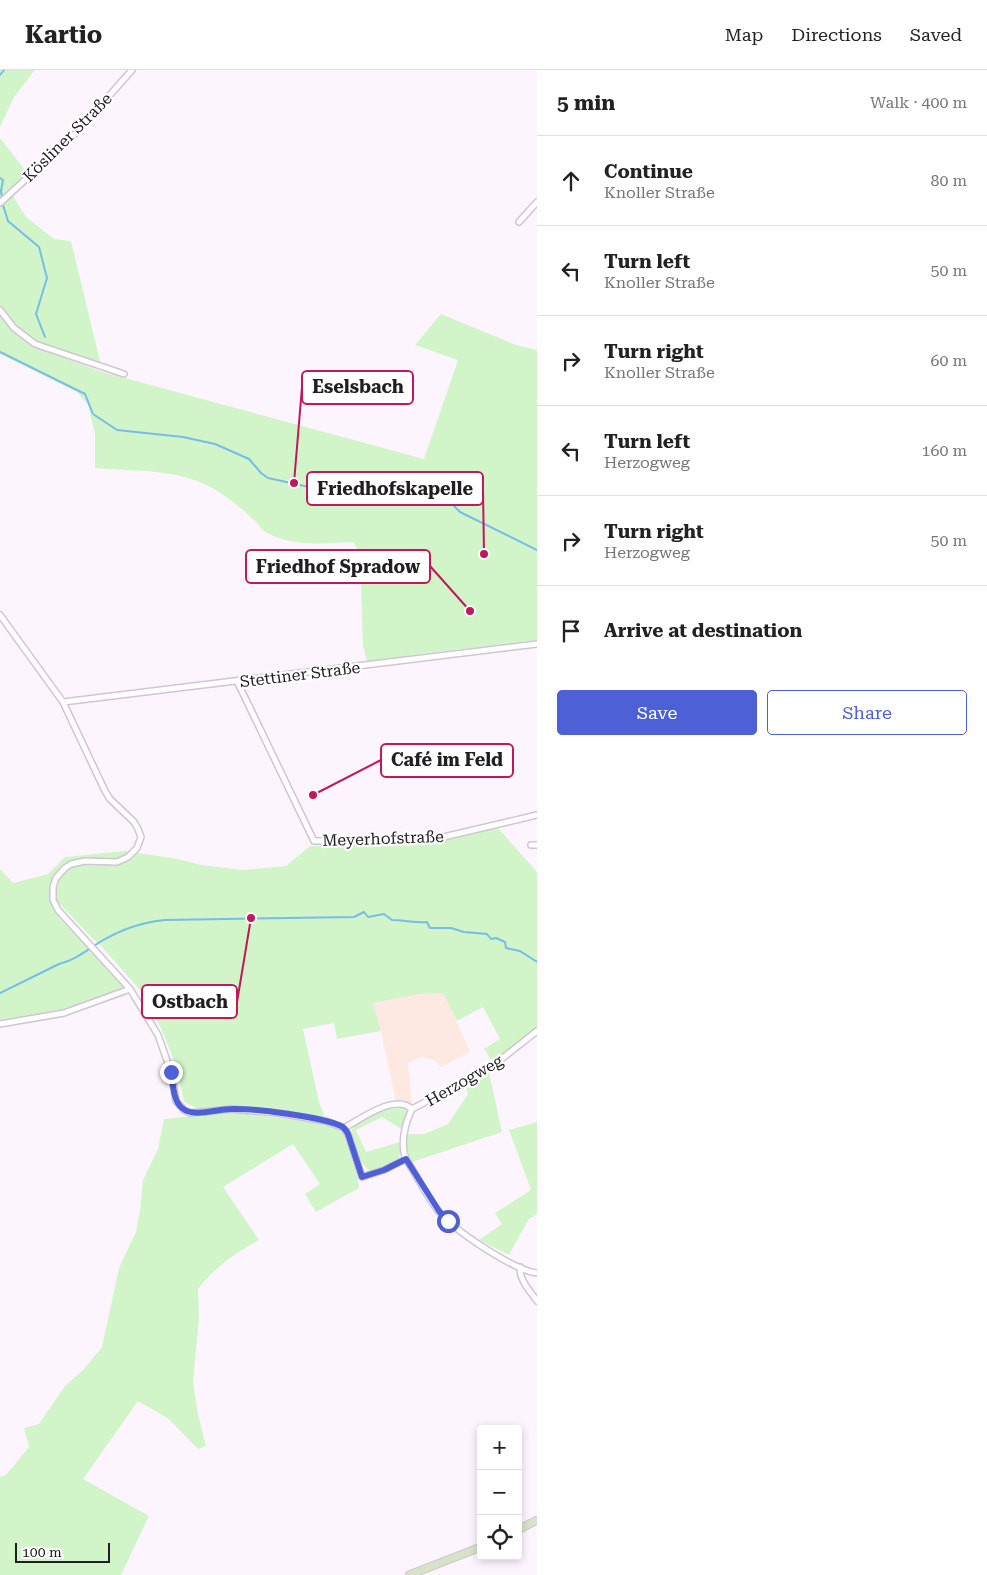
<!DOCTYPE html>
<html lang="en">
<head>
<meta charset="utf-8">
<style>
  body { margin:0; font-family:"Roboto Serif",serif; background:#f2f2f2; color:#222 }
  .controls { position:absolute; right:15px; bottom:15px; display:grid; overflow:hidden; border-radius:5px; box-shadow:0 2px 8px #0003 }
  .controls button { width:45px; height:45px; display:grid; place-items:center; padding:0; border:0; border-bottom:1px solid #e0e0e0; background:#fff; color:#222; font:25px sans-serif }
  .scale { position:absolute; left:15px; bottom:12px; width:95px; box-sizing:border-box; padding-left:5px; border:2px solid #211d23; border-top:0; font-size:14px; line-height:18px; white-space:nowrap; color:#211d23; -webkit-text-stroke:4px #fff; paint-order:stroke }
  .stop { position:absolute; width:15px; height:15px; margin:-11px; border:4px solid #4e60d6; border-radius:50%; background:#fff }
  .stop.end { background:#4e60d6; border-color:#fff; box-shadow:0 1px 5px #0008 }
  .list { margin:0; padding:0; list-style:none }
  h2 { display:flex; justify-content:space-between; align-items:center; height:65px; margin:0; padding:0 20px; font-size:21px }
  h2 small { font-size:16px; font-weight:400; color:#767676 }
  .list li { display:grid; grid-template-columns:32px 1fr auto; gap:15px; align-items:center; box-sizing:border-box; height:90px; padding:0 20px; border-top:1px solid #e0e0e0 }
  .list b { display:block; font-size:19px; white-space:nowrap }
  .list p { margin:0; font-size:16px; white-space:nowrap; color:#767676 }
  .list em { font-size:16px; font-style:normal; color:#767676 }
  .actions { display:flex; gap:10px; padding:15px 20px }
  .actions a { flex:1; padding:11px 0; border:1px solid #4e60d6; border-radius:5px; text-align:center; font-size:18px; color:#4e60d6 }
  .actions .main { background:#4e60d6; color:#fff }
  .icon { flex:none; width:28px; height:28px; fill:none; stroke:currentColor; stroke-width:2; stroke-linecap:round; stroke-linejoin:round }
  .map { position:relative; flex:none; width:537px; height:1505px; overflow:hidden }
  header { display:flex; align-items:center; gap:30px; box-sizing:border-box; height:70px; padding:0 25px; background:#fff; border-bottom:1px solid #e0e0e0 }
  header strong { font-size:24px }
  nav { display:flex; gap:28px; margin-inline-start:auto; font-size:18px }
  main { display:flex }
  aside { flex:1; background:#fff }
  .map>svg:first-child { display:block }
  .industrial { fill:#fde9e1 }
  .green { fill:#d1f4c9 }
  .lines { fill:none; stroke-linecap:round; stroke-linejoin:round }
  .stream { stroke:#78bce9; stroke-width:2 }
  .street-casing { stroke:#d1c5d5; stroke-width:8 }
  .secondary-casing { stroke:#d1c5d5; stroke-width:9 }
  .street { stroke:#fff; stroke-width:5 }
  .secondary { stroke:#d8e2c7; stroke-width:7 }
  .route { stroke:#4e60d6; stroke-width:6 }
  .labels { text-anchor:middle; stroke-width:4.5; stroke-linejoin:round; paint-order:stroke }
  .street-label { font-size:16px; fill:#211d23; stroke:#fff }
  .leader { fill:none; stroke:#c2185b; stroke-width:2 }
  .callout-dot { fill:#c2185b; stroke:#fff; stroke-width:2 }
  .callout { fill:#fff; stroke:#c2185b; stroke-width:2 }
  .callout-label { font-size:18px; text-anchor:middle; font-weight:bold; fill:#211d23 }
</style>
</head>
<body>
<header>
<strong>Kartio</strong>
<nav><a>Map</a><a>Directions</a><a>Saved</a></nav>
</header>
<main>
<div class="map">
<svg width="537" height="1505" viewBox="0 0 537 1505">
  <rect width="100%" height="100%" fill="#fcf5fe"/>
  <path class="industrial" d="M444,923l26,59 -29,15 -7,-7 -13,-3 -13,6 4,40 -16,-1 -15,-71 -8,-28 47,-9z"/>
  <path class="green" d="M0,0h35l-21,27 -14,30z
    M0,68l32,41 -19,17 13,21 28,22 17,2 30,124 -65,-23 -20,-16 -16,-20z
    M0,244l12,16 22,16 65,25 325,88 34,-99 -43,-15 26,-31 75,31 21,5v290l-127,15 1,5 -43,6 -5,-20 -3,-91 -6,-13c-30,1 -62,6 -90,-11 -4,-3 -6,-8 -10,-11 -17,-16 -38,-33 -60,-40 -31,-11 -67,-9 -99,-12v-34l-7,-29 -11,-13 -77,-38z
    M498,758l39,44v156l-44,34 -9,-13 16,-10 -17,-32 -26,14 -14,-28 -23,1 -47,9 8,28 -44,8 -3,-16 -31,6 16,73 5,12 -3,4 -75,-12 -48,3 -14,-7 -7,-34 -16,-40 -21,-38 -39,-44 -9,-8 -32,-34 -8,4 8,11 35,34 29,33v10l-66,22 -58,8v-157l13,14 35,-9 17,-17 60,-6 53,8 23,6 42,5 43,-4 24,-20 125,-4z
    M489,1002l13,60 -90,30 -6,-14 2,-14h16l24,-10 20,-30 -3,-8z
    M402,1038l5,3 -4,19 -21,-13 -26,13 10,22 34,-10c0,5 1,13 -2,17 -4,7 -20,10 -28,12 -11,-7 -21,-33 -17,-46l28,-15z
    M233,1042l101,13 12,11 12,43 1,9 -43,24 -11,-18 15,-10 -27,-40 -70,43 36,53c-24,13 -44,27 -61,49l1,29 -6,64 5,32 8,32 -8,3 -29,-30 -31,-18 -55,78 66,37 -28,59h-121v-98l6,-2 23,-28 -5,-19 15,-4 26,-38 19,-17 18,-22 17,-79 17,-36 4,-21 3,-31 15,-31 6,-30z
    M537,1052v92l-8,5 -20,36 -30,-15 23,-16 -7,-11 36,-23 -22,-60z"/>
  <g class="lines">
    <path class="stream" d="M0,5l4,-5
      M0,108l3,2 -2,11 2,14 5,16 31,26 8,31 -11,36 9,23
      M0,282l85,42 8,20 24,16 66,7 32,7 34,15 12,14 7,5 87,19 9,5 27,2 16,-9 37,3 3,1 13,13 77,38
      M0,923l59,-29c16,-4 27,-13 41,-22 20,-12 42,-20 65,-22l189,-3 10,-5 4,5 16,-3 8,6c13,0 23,3 35,2l3,6h21l13,4 23,2 4,5 5,-1 9,4 1,6 14,3 17,11"/>
    <g class="street-casing">
      <path id="street" d="M0,133l78,-72 54,-61
        M519,152l18,-20
        M0,240l14,18 21,16 89,30
        M0,545l63,87 42,89 5,8 24,23 4,7 3,8 -4,11 -9,9 -11,5 -32,-1 -14,3 -6,4 -9,10 -3,9v13l5,10 72,79
        M237,611l77,160 121,-2 102,-24
        M63,632l474,-58
        M531,775h6
        M0,954l64,-11 66,-24 28,46 13,37 5,29 8,9 6,3 41,-4 46,4 49,8 18,7c17,-9 51,-35 68,-19
        M412,1039c-7,14 -12,35 -6,50 11,17 20,36 33,53 15,18 74,58 98,61
        M412,1039l78,-41 47,-37
        M344,1058l4,6 14,43 22,-7 22,-11
        M520,1197c-1,13 10,24 17,34"/>
    </g>
    <g class="secondary-casing">
      <path id="secondary" d="M518,1460l19,-10
        M409,1505l72,-28"/>
    </g>
    <use href="#street" class="street"/>
    <use href="#secondary" class="secondary"/>
  </g>
  <g class="lines">
    <path class="route" d="M171,1002c2,11 2,29 11,36 12,10 34,1 49,1 21,-1 92,8 110,17 4,2 5,4 7,8l14,43 22,-7 22,-11 33,52 9,10"/>
  </g>
  <g class="labels">
    <g class="street-label">
      <text transform="translate(67 67) rotate(-45)" y="6">Kösliner Straße</text>
      <text transform="translate(300 604) rotate(-7)" y="6">Stettiner Straße</text>
      <text transform="translate(383 768) rotate(-2)" y="6">Meyerhofstraße</text>
      <text transform="translate(464 1010) rotate(-30)" y="6">Herzogweg</text>
    </g>
  </g>
  <path class="leader" d="M294 413L302 317M484 484L483 419M470 541L430 496M313 725L381 690M251 848L237 932"/>
  <g class="callout-dot">
    <circle cx="294" cy="413" r="5"/>
    <circle cx="484" cy="484" r="5"/>
    <circle cx="470" cy="541" r="5"/>
    <circle cx="313" cy="725" r="5"/>
    <circle cx="251" cy="848" r="5"/>
  </g>
  <g class="callout">
    <rect x="302" y="301" width="111" height="33" rx="5"/>
    <rect x="307" y="402" width="176" height="33" rx="5"/>
    <rect x="246" y="480" width="184" height="33" rx="5"/>
    <rect x="381" y="674" width="132" height="33" rx="5"/>
    <rect x="142" y="915" width="95" height="33" rx="5"/>
  </g>
  <g class="callout-label">
    <text x="358" y="323">Eselsbach</text>
    <text x="395" y="425">Friedhofskapelle</text>
    <text x="338" y="503">Friedhof Spradow</text>
    <text x="447" y="696">Café im Feld</text>
    <text x="190" y="938">Ostbach</text>
  </g>
</svg>
<div class="controls">
<button>+</button>
<button>−</button>
<button><svg class="icon" aria-label="locate" viewBox="0 0 24 24"><circle cx="12" cy="12" r="6"/><path d="M12 2v4M12 18v4M2 12h4M18 12h4"/></svg></button>
</div>
<div class="scale">100 m</div>
<div class="stop" style="left:448px;top:1151px"></div>
<div class="stop end" style="left:171px;top:1002px"></div>
</div>
<aside>
<h2>5 min<small>Walk · 400 m</small></h2>
<ul class="list">
<li><svg class="icon" aria-label="ahead" viewBox="0 0 24 24"><path d="M12 20V5M6 11l6-6 6 6"/></svg><div><b>Continue</b><p>Knoller Straße</p></div><em>80 m</em></li>
<li><svg class="icon" aria-label="left" viewBox="0 0 24 24"><path d="M17 20v-9H6M10 6l-5 5 5 5"/></svg><div><b>Turn left</b><p>Knoller Straße</p></div><em>50 m</em></li>
<li><svg class="icon" aria-label="right" viewBox="0 0 24 24"><path d="M7 20v-9h11M14 6l5 5-5 5"/></svg><div><b>Turn right</b><p>Knoller Straße</p></div><em>60 m</em></li>
<li><svg class="icon" aria-label="left" viewBox="0 0 24 24"><path d="M17 20v-9H6M10 6l-5 5 5 5"/></svg><div><b>Turn left</b><p>Herzogweg</p></div><em>160 m</em></li>
<li><svg class="icon" aria-label="right" viewBox="0 0 24 24"><path d="M7 20v-9h11M14 6l5 5-5 5"/></svg><div><b>Turn right</b><p>Herzogweg</p></div><em>50 m</em></li>
<li><svg class="icon" aria-label="arrive" viewBox="0 0 24 24"><path d="M6 21V4h12l-3 4 3 4H6"/></svg><div><b>Arrive at destination</b></div></li>
</ul>
<div class="actions"><a class="main">Save</a><a>Share</a></div>
</aside>
</main>
</body>
</html>
